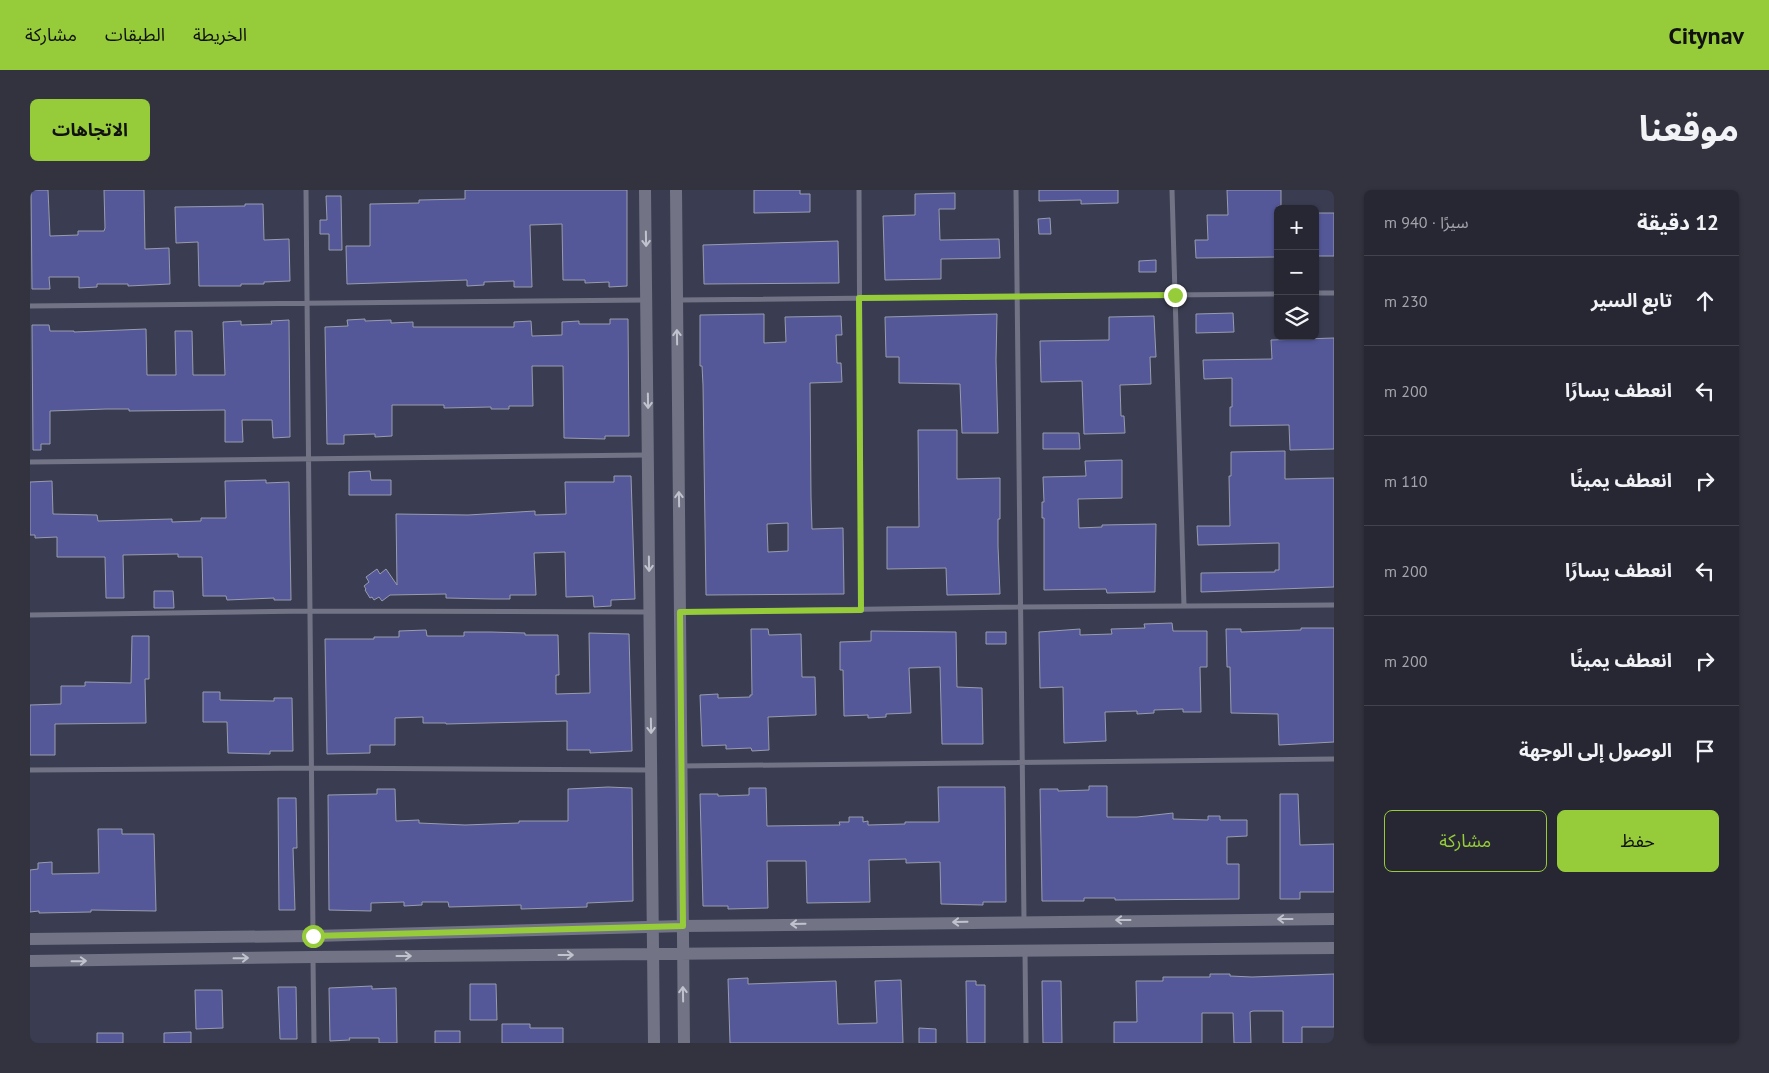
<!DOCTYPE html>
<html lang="ar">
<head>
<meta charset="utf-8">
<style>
  body { margin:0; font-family:"PT Sans","Noto Sans Arabic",sans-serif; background:#32333e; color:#f1f3f6; direction:rtl }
  .controls { position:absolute; right:15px; top:15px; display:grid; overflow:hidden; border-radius:8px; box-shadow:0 1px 4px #0004 }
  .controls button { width:45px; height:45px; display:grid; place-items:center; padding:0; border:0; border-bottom:1px solid #42444d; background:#262732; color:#f1f3f6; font:25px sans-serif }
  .stop { position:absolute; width:15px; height:15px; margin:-11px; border:4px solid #96cc39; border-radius:50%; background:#fff }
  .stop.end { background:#96cc39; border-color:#fff; box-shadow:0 1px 5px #0008 }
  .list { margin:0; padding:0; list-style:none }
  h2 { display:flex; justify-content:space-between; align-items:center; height:65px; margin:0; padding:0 20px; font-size:21px }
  h2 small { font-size:16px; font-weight:400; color:#a4a5ac }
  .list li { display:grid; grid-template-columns:32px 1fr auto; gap:15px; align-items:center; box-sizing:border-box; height:90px; padding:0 20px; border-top:1px solid #42444d }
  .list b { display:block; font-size:19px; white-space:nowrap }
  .list em { font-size:16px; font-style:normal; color:#a4a5ac }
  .actions { display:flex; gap:10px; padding:15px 20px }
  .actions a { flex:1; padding:11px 0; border:1px solid #96cc39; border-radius:8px; text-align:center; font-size:18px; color:#96cc39 }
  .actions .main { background:#96cc39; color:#111 }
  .icon { flex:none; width:28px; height:28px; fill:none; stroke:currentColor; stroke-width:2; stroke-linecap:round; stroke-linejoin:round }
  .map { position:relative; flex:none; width:1304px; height:853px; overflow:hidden; direction:ltr; border-radius:8px }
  header { display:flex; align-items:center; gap:30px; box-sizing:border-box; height:70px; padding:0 25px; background:#96cc39; color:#111 }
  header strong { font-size:24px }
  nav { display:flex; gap:28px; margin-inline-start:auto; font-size:18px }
  .intro { display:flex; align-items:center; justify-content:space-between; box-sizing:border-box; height:120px; padding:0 30px }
  h1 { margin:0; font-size:35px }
  .button { padding:12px 22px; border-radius:8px; background:#96cc39; color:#111; font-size:18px; font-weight:700 }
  main { display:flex; gap:30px; padding:0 30px }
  aside { flex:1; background:#262732; border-radius:8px; box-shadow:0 1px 4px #0004 }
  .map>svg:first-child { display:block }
  .built { fill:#3a3d51; fill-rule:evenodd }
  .building { fill:#545899; stroke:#999cad; fill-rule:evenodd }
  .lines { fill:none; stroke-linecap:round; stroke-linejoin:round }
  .service { stroke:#727485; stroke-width:5 }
  .tertiary { stroke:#727485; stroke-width:12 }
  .oneway { stroke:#c0c2ce }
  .route { stroke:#96cc39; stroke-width:6 }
</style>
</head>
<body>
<header>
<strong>Citynav</strong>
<nav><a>الخريطة</a><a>الطبقات</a><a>مشاركة</a></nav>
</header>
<div class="intro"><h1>موقعنا</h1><a class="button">الاتجاهات</a></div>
<main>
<aside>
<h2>12 دقيقة<small>سيرًا · 940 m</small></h2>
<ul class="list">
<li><svg class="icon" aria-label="ahead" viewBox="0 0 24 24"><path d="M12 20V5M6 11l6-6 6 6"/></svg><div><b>تابع السير</b></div><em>230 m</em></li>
<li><svg class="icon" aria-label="left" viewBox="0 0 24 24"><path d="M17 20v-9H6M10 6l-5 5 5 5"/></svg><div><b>انعطف يسارًا</b></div><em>200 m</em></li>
<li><svg class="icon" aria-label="right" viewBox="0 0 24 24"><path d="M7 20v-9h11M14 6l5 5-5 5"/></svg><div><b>انعطف يمينًا</b></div><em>110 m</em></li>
<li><svg class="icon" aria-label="left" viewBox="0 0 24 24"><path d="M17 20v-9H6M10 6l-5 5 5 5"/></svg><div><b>انعطف يسارًا</b></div><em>200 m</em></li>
<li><svg class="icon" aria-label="right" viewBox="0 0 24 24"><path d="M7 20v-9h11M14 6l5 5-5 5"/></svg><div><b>انعطف يمينًا</b></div><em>200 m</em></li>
<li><svg class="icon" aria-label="arrive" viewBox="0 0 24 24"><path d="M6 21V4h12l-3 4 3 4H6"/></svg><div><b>الوصول إلى الوجهة</b></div></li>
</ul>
<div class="actions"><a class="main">حفظ</a><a>مشاركة</a></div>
</aside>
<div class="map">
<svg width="1304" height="853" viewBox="0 0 1304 853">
  <rect width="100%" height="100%" fill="#323442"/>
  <path class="built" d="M0,0h1304v853h-1304zM1248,19h37v127h-37z"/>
  <path class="building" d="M1,0h17l2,46 28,-1v-4h26l1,-3 -1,-38h40l1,59 24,-1 1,36 -42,2v-2h-31v3l-18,1v-11h-30l1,12h-18z
    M435,0h162v96l-18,1v-5l-24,1v-3h-22l-1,-56 -32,1 2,62h-18v-6l-30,1v3l-17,1v-6l-120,4 -1,-38h24v-42l49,-1v-3l46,-1z
    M724,0h46v4h10v18l-56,1z
    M1009,0h79v13l-37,1v-4l-42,1z
    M1197,0h54v16h-3v51l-82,1 -1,-18h13l-1,-25h21z
    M925,3v16h-16l1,31 59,-1 1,19 -59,1v20l-56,1 -2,-64 32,-1v-21z
    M296,6h15l1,54h-13v-16h-9v-14h7z
    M215,14h18l1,36 25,-1 1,42 -26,1v2h-23v2h-42l-1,-44 -22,1 -1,-36 70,-1z
    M1285,23h19v43h-19z
    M1020,28l1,16h-12l-1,-15z
    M808,51l1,42 -135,1 -1,-39z
    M1126,70v12h-17v-11z
    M1203,123l1,19 -38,1v-19z
    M734,124v29l22,-1 -1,-25 56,-1 1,19h-6l1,28h4l1,19 -32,1 1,114 1,32 31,-1 1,66 -138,1 -2,-138 -1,-72 -1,-19h-2v-51zM758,333v28l-20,1 -1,-28z
    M967,124l-1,46 2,73h-36l-2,-49 -61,-1v-26h-13l-1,-40z
    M1124,126l2,41h-6l1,27 -31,1 1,31h3l1,17 -41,1 -2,-53 -41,1 -1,-41 69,-1v-23z
    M335,129v2l26,-1v3l22,-1v5h101v-5l17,-1 1,15 30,-1v-13l17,-1v3h31v-5h18l1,117h-24v3l-41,-1 -1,-72h-31l1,40h-24v3h-18v-2l-47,1v-3h-52v31l-17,1v-3l-31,1v9h-17l-2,-117 23,-1 -1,-6z
    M259,130l1,117 -17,1 -1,-18h-30l1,22h-18v-32l-96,1v-2h-23l-56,2v33h-9v6h-8l-1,-125h17l1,6h24v1l72,-3 1,46h29l-1,-44h17l1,44h32l-2,-53 18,-1v4l31,-1 -1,-3z
    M1304,148v111l-44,1 -1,-25 -59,1v-19h2v-29l-28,1 -1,-19 69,-1 -1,-19z
    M888,240h39v49l43,-1v41h-2v27l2,48 -53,1 -1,-27 -59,1v-42h32z
    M1013,243h36l1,16h-37z
    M1255,261v28l49,-1v109l-133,5v-19l74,-1v-2h4v-27l-81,2 -1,-19h33l-1,-50h2v-24z
    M1092,270v38l-44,1 1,29 23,-1v-2l54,-1 -1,68 -48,1 -1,-4 -62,1v-72h-2v-16h2l-1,-25 43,-1 -1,-15z
    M340,281l1,9h20v15h-42v-23z
    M584,286h17l4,123 -24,1v6l-17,1 -1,-11 -27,1 -1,-45 -31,1 2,42h-26v4h-18l-46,-1v-4l-56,1 -8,6 -3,-4 -5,3 -2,-3 -2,1 -5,-8 1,-1 -2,-3 5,-4 -3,-5 11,-8 3,5 6,-5 11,16 -1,-71 72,1 67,-4v4l31,-1 -1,-32h49z
    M236,290v3l23,-1 2,118h-17v-2l-47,2 -1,-4h-23l-1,-39h-24v-3l-55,1 1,43h-18l-1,-41h-48v-20l-22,1v-3h-5v-53l22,-1 1,33 44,1 1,6 74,-2v3l29,-1v-3h25l-1,-37z
    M124,401h19l1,17h-20z
    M1142,433l1,8h34v36h-7l1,45h-18v-3l-29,1v3l-17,1v-3l-32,1 1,29 -42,2 -1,-56 -23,1 -1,-56 41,-3v6l32,-1 -1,-5 34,-1 -1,-4z
    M1271,438h33v114l-55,3 -1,-31 -47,-1 -1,-46h-3l-1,-38h15v3l60,-2z
    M721,439h17l1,6 32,-1 1,43h13l1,38 -48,2 1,33 -17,1 -1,-3 -25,1v-4l-24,1 -2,-51 18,-1v4l32,-1v-2h2z
    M396,440l1,6h37v-4h27l34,1v2h33l1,40h-3v19l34,-1 -1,-60 40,1 3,117 -42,2v-3h-23v-29l-121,3v-1h-23v-6l-28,1v27h-25v8l-43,1 -2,-115h49v-2h25v-6z
    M841,441l85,1 1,55 25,1 1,56h-41l-2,-77 -31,1 2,45 -25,1v3l-18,1v-3l-24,1 -1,-46h-3v-28l31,-1z
    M956,442h20v12h-20z
    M102,446h17v43h-4l1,44 -91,1v31h-25v-50l31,-1v-18h24v-4l46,1z
    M173,502h17v8l54,1v-3h18l1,53h-23v3l-42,-1 -1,-31h-24z
    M1059,596h18v31h30l36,-4v6l35,1v-4h12v4h27v16l-20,1v27h12v35l-124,1v-2h-31v3h-42l-2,-112h18v2l31,-1z
    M578,597l24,1 1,113 -46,2v4l-66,2v-4l-72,2 -1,-5h-26v3l-18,1v-4l-33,1v8l-42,-1 -1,-115 49,-1v-5h18l1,32 23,-1v3l46,2 54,-2v-2h49v-32z
    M908,597h67l1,115h-23v3l-42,-1 -1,-42 -34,1v-4l-37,1 1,42 -63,1 -1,-42h-39l1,47 -40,1v-3h-25l-3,-112h18v2l31,-1v-7h17l1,38 73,-1 -1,-3h10v-5h14v5l5,-1v4l37,-1v-2h34z
    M1250,604h18l2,51 34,-1v48h-34v7h-20z
    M248,608h18l1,50h-4l2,62h-16z
    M68,639h24v5h32l2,77 -65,-1v2l-52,1v-2l-9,1v-42l8,-1v-6l14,-1v12l47,-1z
    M1180,784h20v2l22,1 82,-3v53h-32v16h-19v-32h-30l-3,1 1,31h-17l-1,-30h-31v30h-88v-21h23l-1,-41h27v-4h47z
    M718,788v6l88,-3 2,43 39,-1 -2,-42 26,-1 2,63h-173l-2,-64z
    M936,791h10v4h9v58h-18z
    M1012,791h19l1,62h-19z
    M440,794h26l1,36h-27z
    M342,796v3l24,-1 1,55h-18v-5h-30l1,2 -20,1 -1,-53z
    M248,797h18l1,52h-17z
    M165,800h27l1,38 -27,1z
    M472,834h28v4h33v15h-61z
    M889,838l17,1v14h-17z
    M405,841h25v12h-25z
    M161,842v11h-27v-10z
    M67,843h26v10h-26z"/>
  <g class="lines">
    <path class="service" d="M276,0l7,744
      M829,0l2,419
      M986,0l8,731
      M1142,0l12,416
      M1285,103h19
      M648,110l600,-6
      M0,116l616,-6
      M0,272l617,-7
      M650,422l341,-5 313,-2
      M0,425l279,-4 340,1
      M652,576l652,-7
      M0,580l281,-2 338,2
      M995,761l1,92
      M283,768l1,85"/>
    <path class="tertiary" d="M615,0l9,853
      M646,0l8,853
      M0,749l283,-3 370,-10 651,-7
      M0,771l283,-4 1021,-9"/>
  </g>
  <defs><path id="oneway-shaft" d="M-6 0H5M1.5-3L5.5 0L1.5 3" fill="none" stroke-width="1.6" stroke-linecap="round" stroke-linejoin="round" transform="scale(1.25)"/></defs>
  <g class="oneway">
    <use href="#oneway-shaft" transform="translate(616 49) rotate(89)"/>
    <use href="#oneway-shaft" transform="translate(647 147) rotate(-91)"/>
    <use href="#oneway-shaft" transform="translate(618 211) rotate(89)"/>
    <use href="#oneway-shaft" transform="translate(649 309) rotate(-91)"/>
    <use href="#oneway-shaft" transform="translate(619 374) rotate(89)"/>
    <use href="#oneway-shaft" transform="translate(621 536) rotate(89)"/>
    <use href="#oneway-shaft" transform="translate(1255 729) rotate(180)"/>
    <use href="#oneway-shaft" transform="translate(1093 730) rotate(180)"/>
    <use href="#oneway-shaft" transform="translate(930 732) rotate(179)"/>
    <use href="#oneway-shaft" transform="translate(768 734) rotate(179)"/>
    <use href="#oneway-shaft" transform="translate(536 765)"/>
    <use href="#oneway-shaft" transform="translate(374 766)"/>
    <use href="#oneway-shaft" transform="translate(211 768) rotate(-1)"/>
    <use href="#oneway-shaft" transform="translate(49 771) rotate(-1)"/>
    <use href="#oneway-shaft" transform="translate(653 804) rotate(-91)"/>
  </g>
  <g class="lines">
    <path class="route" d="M283,746l370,-10 -3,-314 181,-2 -2,-312 316,-3"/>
  </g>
</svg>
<div class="controls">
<button>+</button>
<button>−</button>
<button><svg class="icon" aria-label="layers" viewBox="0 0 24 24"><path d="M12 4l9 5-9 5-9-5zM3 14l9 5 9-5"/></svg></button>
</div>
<div class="stop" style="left:283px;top:746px"></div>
<div class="stop end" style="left:1145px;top:105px"></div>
</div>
</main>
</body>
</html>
